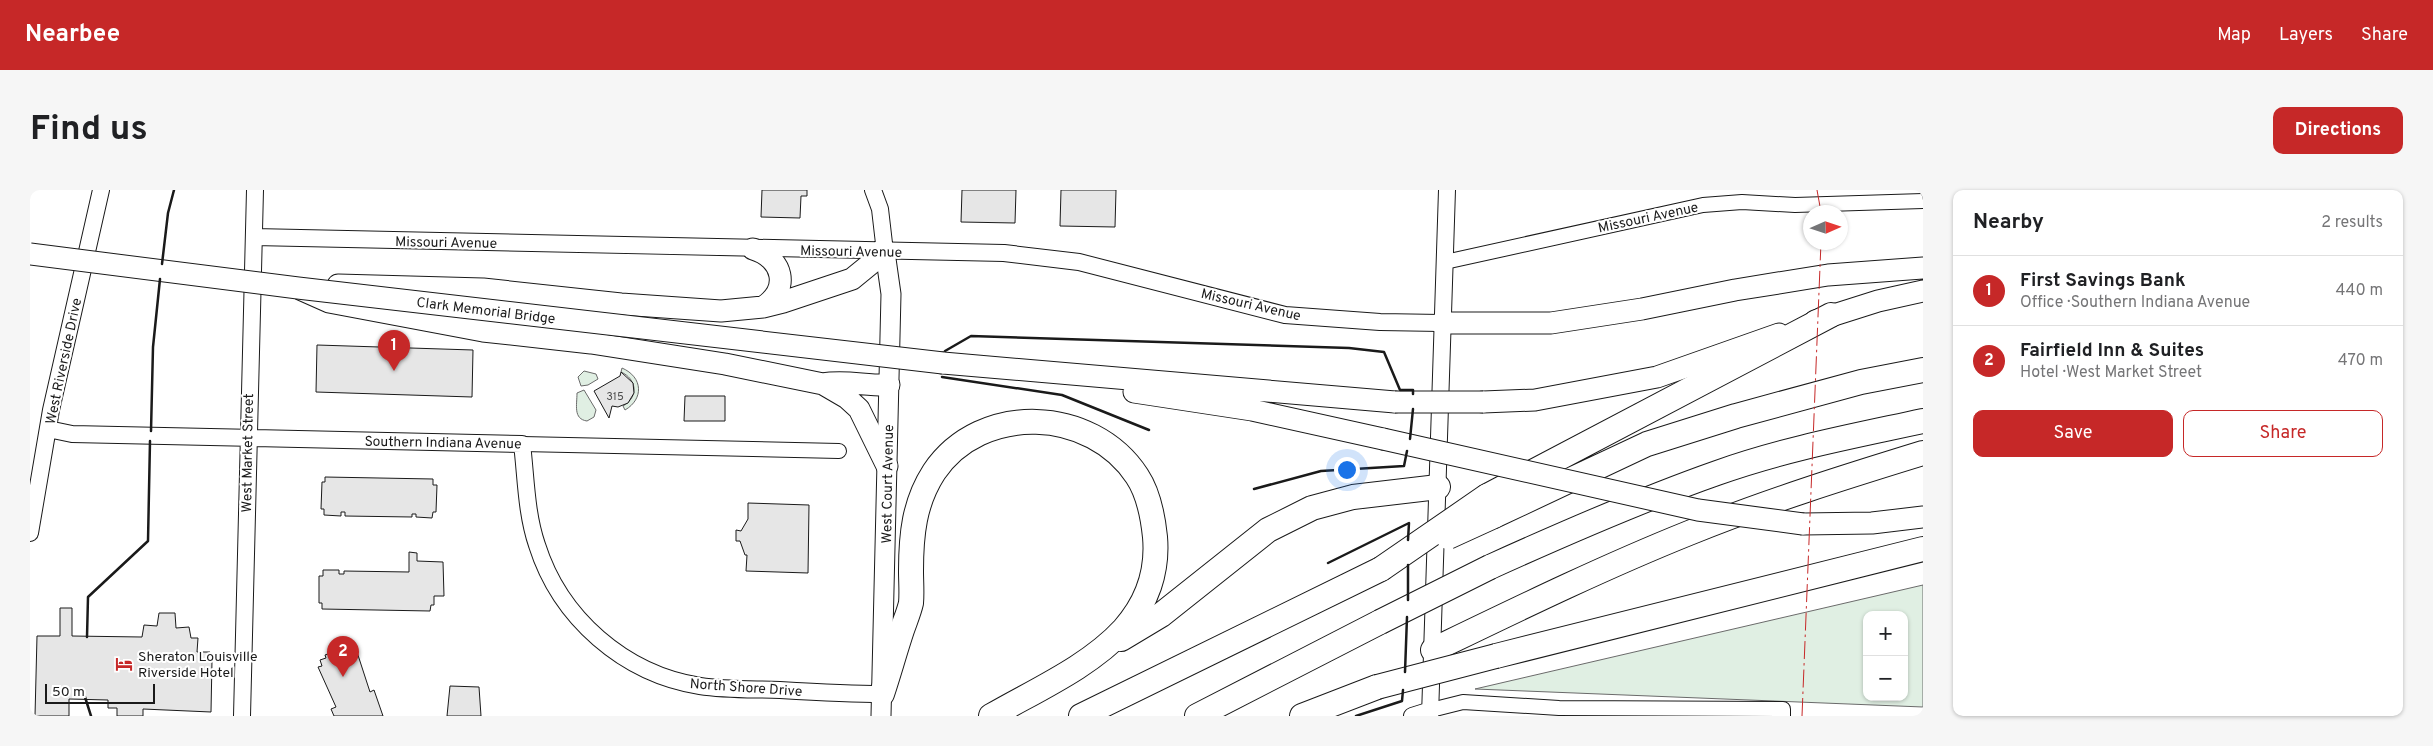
<!DOCTYPE html>
<html lang="en">
<head>
<meta charset="utf-8">
<style>
  body { margin:0; font-family:Overpass,sans-serif; background:#f6f6f6; color:#202124 }
  .controls { position:absolute; right:15px; bottom:15px; display:grid; overflow:hidden; border-radius:10px; box-shadow:0 1px 4px #0004 }
  .controls button { width:45px; height:45px; display:grid; place-items:center; padding:0; border:0; border-bottom:1px solid #e0e0e0; background:#fff; color:#202124; font:25px sans-serif }
  .compass { position:absolute; left:1773px; top:15px; width:45px; height:45px; border-radius:50%; background:#fff; box-shadow:0 1px 4px #0004; rotate:87deg }
  .scale { position:absolute; left:15px; bottom:12px; width:110px; box-sizing:border-box; padding-left:5px; border:2px solid #1a1a1a; border-top:0; font-size:14px; line-height:18px; white-space:nowrap; color:#1a1a1a; -webkit-text-stroke:4px #fff; paint-order:stroke }
  .you { position:absolute; left:1316px; top:279px; width:18px; height:18px; margin:-12px; border:4px solid #fff; border-radius:50%; background:#1a73e8; box-shadow:0 0 0 8px #1a73e833 }
  .badge { display:grid; place-items:center; width:32px; height:32px; border-radius:50%; background:#c62828; color:#fff; font-size:16px; font-weight:700 }
  .pin { position:absolute; translate:-50% -41px; filter:drop-shadow(0 1px 2px #0008) }
  .pin::after { content:''; position:absolute; top:26px; width:18px; height:15px; background:inherit; clip-path:polygon(0 0,100% 0,50% 100%) }
  .list { margin:0; padding:0; list-style:none }
  h2 { display:flex; justify-content:space-between; align-items:center; height:65px; margin:0; padding:0 20px; font-size:21px }
  h2 small { font-size:16px; font-weight:400; color:#757577 }
  .list li { display:grid; grid-template-columns:32px 1fr auto; gap:15px; align-items:center; box-sizing:border-box; height:70px; padding:0 20px; border-top:1px solid #e0e0e0 }
  .list b { display:block; font-size:19px; white-space:nowrap }
  .list p { margin:0; font-size:16px; white-space:nowrap; color:#757577 }
  .list em { font-size:16px; font-style:normal; color:#757577 }
  .actions { display:flex; gap:10px; padding:15px 20px }
  .actions a { flex:1; padding:11px 0; border:1px solid #c62828; border-radius:10px; text-align:center; font-size:18px; color:#c62828 }
  .actions .main { background:#c62828; color:#fff }
  .map { position:relative; flex:none; width:1893px; height:526px; overflow:hidden; border-radius:10px }
  header { display:flex; align-items:center; gap:30px; box-sizing:border-box; height:70px; padding:0 25px; background:#c62828; color:#fff }
  header strong { font-size:24px }
  nav { display:flex; gap:28px; margin-inline-start:auto; font-size:18px }
  .intro { display:flex; align-items:center; justify-content:space-between; box-sizing:border-box; height:120px; padding:0 30px }
  h1 { margin:0; font-size:35px }
  .button { padding:12px 22px; border-radius:10px; background:#c62828; color:#fff; font-size:18px; font-weight:700 }
  main { display:flex; gap:30px; padding:0 30px }
  aside { flex:1; background:#fff; border-radius:10px; box-shadow:0 1px 4px #0004 }
  .map>svg:first-child { display:block }
  .green { fill:#e0efe3; stroke:#6a6a6a; fill-rule:evenodd }
  .building { fill:#e6e6e6; stroke:#1a1a1a }
  .lines { fill:none; stroke-linecap:round; stroke-linejoin:round }
  .minor-casing { stroke:#1a1a1a; stroke-width:16 }
  .tertiary-casing { stroke:#1a1a1a; stroke-width:18 }
  .secondary-casing { stroke:#1a1a1a; stroke-width:21 }
  .primary-casing { stroke:#1a1a1a; stroke-width:23 }
  .motorway-casing { stroke:#1a1a1a; stroke-width:26 }
  .minor { stroke:#fff; stroke-width:14 }
  .tertiary { stroke:#fff; stroke-width:16 }
  .secondary { stroke:#fff; stroke-width:19 }
  .primary { stroke:#fff; stroke-width:21 }
  .motorway { stroke:#fff; stroke-width:24 }
  .primary-bridge-casing { stroke:#1a1a1a; stroke-width:23; stroke-linecap:butt }
  .motorway-bridge-casing { stroke:#1a1a1a; stroke-width:26; stroke-linecap:butt }
  .primary-bridge { stroke:#fff; stroke-width:21 }
  .motorway-bridge { stroke:#fff; stroke-width:24 }
  .wall { stroke:#1a1a1a; stroke-width:2.5 }
  .power { stroke:#c62828; stroke-width:1; stroke-dasharray:18 4 2.5 4; stroke-linecap:butt }
  .labels { text-anchor:middle; stroke-width:4; stroke-linejoin:round; paint-order:stroke }
  .number-label { font-size:11px; fill:#4d4d4d }
  .street-label { font-size:14px; fill:#1a1a1a; stroke:#fff }
  .poi-label { font-size:14px; fill:#1a1a1a; stroke:#fff; text-anchor:start }
</style>
</head>
<body>
<header>
<strong>Nearbee</strong>
<nav><a>Map</a><a>Layers</a><a>Share</a></nav>
</header>
<div class="intro"><h1>Find us</h1><a class="button">Directions</a></div>
<main>
<div class="map">
<svg width="1893" height="526" viewBox="0 0 1893 526">
  <rect width="100%" height="100%" fill="#fff"/>
  <path class="green" d="M592,178c21,9 22,31 3,42l-2,-4c16,-9 14,-27 -2,-34z
    M554,181l12,3 2,5 -10,6 -7,1 -3,-9z
    M554,200l12,20 -2,7 -7,4c-14,-2 -10,-16 -10,-28z
    M1893,395v122l-448,-18zM1837,425h37v82h-37z"/>
  <path class="building" d="M732,0h45v6h-6l-1,22 -39,-1z
    M932,0h54l-1,33 -54,-1z
    M1031,0h55l-1,37 -55,-1z
    M287,155l156,5 -1,47 -156,-5z
    M591,182l12,11 1,10 -6,10 -10,4 -6,-1 -3,12 -15,-27 26,-15z
    M655,206h40v25h-41z
    M295,287l108,2v6h4l-1,27h-3l-1,6 -16,-1v-3h-4v3l-67,-1v-4h-4v4l-17,-1v-6h-3l1,-27h3z
    M718,313l61,2 -1,68 -62,-2 1,-16h-2l-5,-14h-4v-11l5,1 7,-12z
    M379,362l8,1v8l26,1 1,34h-10v9h-3l-1,6 -108,-2v-6h-3v-27h4v-6h16v4h5v-3l65,1z
    M30,418h12v28l70,1 2,-12 13,1 2,-13h16l1,15 13,-1 2,11h7l-1,14h13v8h2l-1,52 -68,-3v7h-26v-8h-9v-8l-39,-1v17h-34l2,-80h23z
    M319,456l2,5 5,-2 14,43 4,-2 9,26h-49l-3,-7 5,-2 -18,-40 4,-1 -2,-6 6,-2 -1,-3z
    M420,496l29,1 2,29h-34z"/>
  <g class="lines">
    <g class="minor-casing">
      <path id="minor" d="M1415,72l258,-57 39,-3 53,3 128,-4
        M492,254l317,7
        M1401,520l32,-8 96,6 224,1v7"/>
    </g>
    <g class="tertiary-casing">
      <path id="tertiary" d="M843,0l7,19 5,43
        M224,47l750,16 75,9 206,53 95,7 61,1
        M18,239l24,5 450,10c4,33 4,69 15,101 23,73 87,129 163,141 26,4 53,3 80,4 34,2 68,4 102,4
        M0,343l21,-123 50,-220
        M212,526l13,-526
        M1382,526l19,-6
        M1400,526l17,-526"/>
    </g>
    <g class="secondary-casing">
      <path id="secondary" d="M851,526l10,-422 -6,-42"/>
    </g>
    <g class="primary-casing">
      <path id="primary" d="M723,59c30,9 38,40 10,58
        M308,95l145,4 138,15 100,7 42,-4 20,-5 69,-23 33,-27
        M272,100l27,12 154,29 108,12 134,21 98,20c21,-4 44,2 66,1
        M1785,131l63,-20 45,-10
        M1411,133h110l91,-14 93,-19 93,-15 95,-7
        M913,173l452,39
        M793,194l24,14 12,11 28,57
        M1104,202l118,18 131,29
        M1453,212l52,-2 122,-23 122,-43
        M1773,334l69,-1 51,-6"/>
    </g>
    <g class="motorway-casing">
      <path id="motorway" d="M1457,306l344,-181
        M1464,326l153,-72 89,-28 125,-34 62,-12
        M1460,377c75,-34 150,-67 227,-94 67,-24 137,-37 206,-52
        M1091,449l40,-24 107,-85 44,-22 41,-11 85,-10
        M1403,460c85,-41 169,-82 256,-117 76,-31 156,-56 234,-80
        M1466,466l427,-107
        M852,504c7,-21 13,-43 20,-64 3,-9 7,-18 9,-27 1,-10 0,-21 0,-32 0,-36 3,-68 23,-99 47,-70 158,-65 203,4 12,18 16,41 18,61 3,34 -8,66 -31,92 -35,38 -88,61 -133,87
        M1051,526l300,-147
        M1167,526l183,-94
        M1272,526l75,-29"/>
    </g>
    <use href="#minor" class="minor"/>
    <use href="#tertiary" class="tertiary"/>
    <use href="#secondary" class="secondary"/>
    <use href="#primary" class="primary"/>
    <use href="#motorway" class="motorway"/>
    <g class="primary-bridge-casing">
      <path id="primary-bridge" d="M0,64l268,34 645,75
        M1365,212h88
        M1353,249l315,71 105,14"/>
    </g>
    <g class="motorway-bridge-casing">
      <path id="motorway-bridge" d="M1418,347l46,-21
        M1351,379l106,-73
        M1350,432l110,-55
        M1347,497l119,-31"/>
    </g>
    <use href="#primary-bridge" class="primary-bridge"/>
    <use href="#motorway-bridge" class="motorway-bridge"/>
    <path class="wall" d="M132,74l6,-51 6,-23
      M915,161l26,-15 378,12 35,4 16,38h13v4
      M912,187l120,18 87,35
      M121,241l2,-84 7,-68
      M1380,249l3,-30
      M1224,299l67,-18 83,-5 3,-15
      M1298,373l81,-40 -1,17
      M1378,410v-35
      M57,447l1,-40 60,-56 2,-100
      M1375,482l2,-55
      M55,507l6,19
      M1326,526l46,-15 1,-11"/>
    <path class="power" d="M1787,0l4,22
      M1772,526l19,-474"/>
  </g>
  <defs>
    <g id="hotel-bare" transform="scale(1.35)"><path d="M-6-4.5h1.5V1H6V5H4.5V3h-9V5H-6ZM-4 0a1.8 1.8 0 1 1 3.6 0ZM.5 0V-2.5h3Q6-2.5 6 0Z" fill="#c62828" stroke="#fff" stroke-width="2.5" paint-order="stroke"/></g>
  </defs>
  <g fill-rule="evenodd">
    <use href="#hotel-bare" x="94" y="474"/>
  </g>
  <g class="labels">
    <g class="number-label">
      <text x="585" y="210">315</text>
    </g>
    <g class="street-label">
      <text transform="translate(1618 27) rotate(-12)" y="5">Missouri Avenue</text>
      <text transform="translate(416 52) rotate(1)" y="5">Missouri Avenue</text>
      <text transform="translate(821 61) rotate(1)" y="5">Missouri Avenue</text>
      <text transform="translate(1221 114) rotate(13)" y="5">Missouri Avenue</text>
      <text transform="translate(456 120) rotate(7)" y="5">Clark Memorial Bridge</text>
      <text transform="translate(33 171) rotate(-78)" y="5">West Riverside Drive</text>
      <text transform="translate(413 252) rotate(1)" y="5">Southern Indiana Avenue</text>
      <text transform="translate(217 263) rotate(-89)" y="5">West Market Street</text>
      <text transform="translate(857 294) rotate(-89)" y="5">West Court Avenue</text>
      <text transform="translate(716 497) rotate(4)" y="5">North Shore Drive</text>
    </g>
    <g class="poi-label">
      <text x="108" y="471">Sheraton Louisville<tspan x="108" dy="16">Riverside Hotel</tspan></text>
    </g>
  </g>
</svg>
<div class="controls">
<button>+</button>
<button>−</button>
</div>
<svg class="compass" viewBox="-18 -18 36 36"><path d="M0-13l5 13h-10z" fill="#e53935"/><path d="M0 13l5-13h-10z" fill="#757577"/></svg>
<div class="scale">50 m</div>
<div class="you"></div>
<div class="pin badge" style="left:364px;top:181px">1</div>
<div class="pin badge" style="left:313px;top:487px">2</div>
</div>
<aside>
<h2>Nearby<small>2 results</small></h2>
<ul class="list">
<li><span class="badge">1</span><div><b>First Savings Bank</b><p>Office · Southern Indiana Avenue</p></div><em>440 m</em></li>
<li><span class="badge">2</span><div><b>Fairfield Inn &amp; Suites</b><p>Hotel · West Market Street</p></div><em>470 m</em></li>
</ul>
<div class="actions"><a class="main">Save</a><a>Share</a></div>
</aside>
</main>
</body>
</html>
